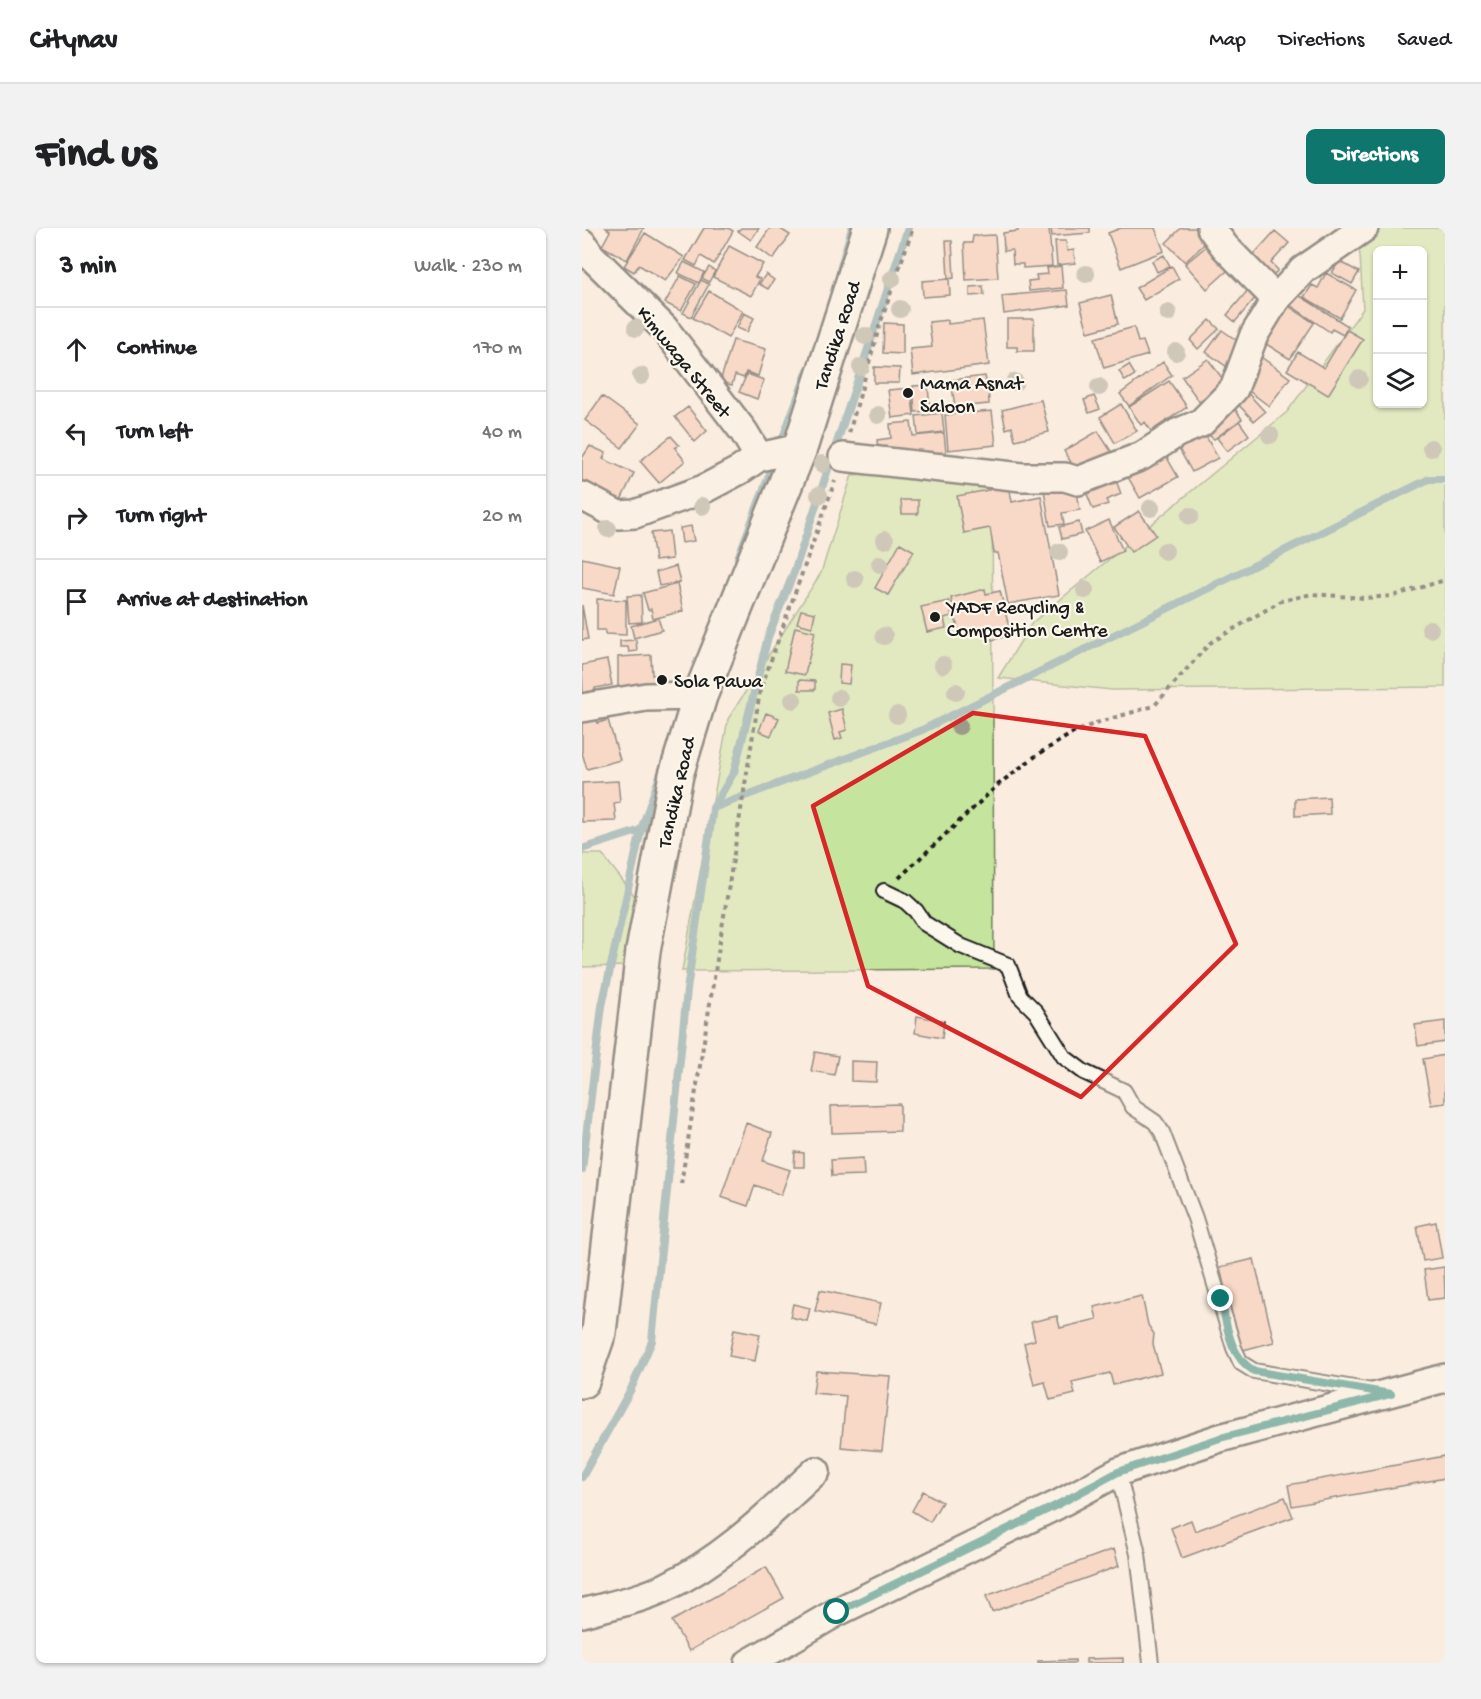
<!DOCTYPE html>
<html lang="en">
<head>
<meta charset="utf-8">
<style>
  body { margin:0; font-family:"Gochi Hand",sans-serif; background:#f2f2f2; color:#202124 }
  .controls { position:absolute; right:18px; top:18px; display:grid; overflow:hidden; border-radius:9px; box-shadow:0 2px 4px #0004 }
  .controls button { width:54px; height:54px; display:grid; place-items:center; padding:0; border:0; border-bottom:2px solid #e0e0e0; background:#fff; color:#202124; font:30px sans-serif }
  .stop { position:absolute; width:18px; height:18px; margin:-14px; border:4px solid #0f766e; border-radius:50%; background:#fff }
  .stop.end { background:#0f766e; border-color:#fff; box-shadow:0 2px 6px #0008 }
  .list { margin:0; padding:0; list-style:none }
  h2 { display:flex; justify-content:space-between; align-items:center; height:78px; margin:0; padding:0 24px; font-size:26px }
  h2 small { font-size:20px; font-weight:400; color:#757577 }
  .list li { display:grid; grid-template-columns:39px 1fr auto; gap:18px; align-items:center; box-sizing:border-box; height:84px; padding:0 24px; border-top:2px solid #e0e0e0 }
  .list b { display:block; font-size:22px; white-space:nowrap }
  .list em { font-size:20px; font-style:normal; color:#757577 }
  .icon { flex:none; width:33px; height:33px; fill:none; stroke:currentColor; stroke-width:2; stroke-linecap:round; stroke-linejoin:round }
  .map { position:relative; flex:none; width:863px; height:1435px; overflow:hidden; border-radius:9px }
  header { display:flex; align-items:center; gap:36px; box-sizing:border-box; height:84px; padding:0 30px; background:#fff; border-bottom:2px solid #e0e0e0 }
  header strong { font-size:28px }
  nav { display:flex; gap:33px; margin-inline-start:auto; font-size:21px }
  .intro { display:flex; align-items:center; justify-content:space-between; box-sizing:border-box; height:144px; padding:0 36px }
  h1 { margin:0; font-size:42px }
  .button { padding:15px 27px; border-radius:9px; background:#0f766e; color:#fff; font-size:21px; font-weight:700 }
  main { display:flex; gap:36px; padding:0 36px }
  aside { flex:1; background:#fff; border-radius:9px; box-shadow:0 2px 4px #0004 }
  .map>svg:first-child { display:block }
  .green { fill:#c5e49d; stroke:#70805c; stroke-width:1.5; fill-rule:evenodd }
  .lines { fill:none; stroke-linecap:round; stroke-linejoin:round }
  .stream { stroke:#608e99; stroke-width:8 }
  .building { fill:#f7c0aa; stroke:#1c1c1c; stroke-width:1.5 }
  .service-casing { stroke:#1c1c1c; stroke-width:18 }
  .minor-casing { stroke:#1c1c1c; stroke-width:32 }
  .tertiary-casing { stroke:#1c1c1c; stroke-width:38 }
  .path { stroke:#1c1c1c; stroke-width:4; stroke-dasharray:4.5 4.5; stroke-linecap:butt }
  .service { stroke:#fbf7ec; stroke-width:14 }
  .minor { stroke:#fbf7ec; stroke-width:27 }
  .tertiary { stroke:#fbf7ec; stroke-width:33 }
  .tree { fill:#9c9b89 }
  .route { stroke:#0f766e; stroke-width:8 }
  .marked { fill:none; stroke:#d62828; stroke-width:4.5; stroke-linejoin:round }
  .poi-dot { fill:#1c1c1c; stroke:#fbf7ec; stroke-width:2 }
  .labels { text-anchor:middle; stroke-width:4.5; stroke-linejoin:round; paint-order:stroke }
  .street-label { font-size:20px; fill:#1c1c1c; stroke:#fbf7ec }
  .poi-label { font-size:20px; fill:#1c1c1c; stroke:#fbf7ec; text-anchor:start }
</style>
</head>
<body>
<header>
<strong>Citynav</strong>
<nav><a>Map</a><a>Directions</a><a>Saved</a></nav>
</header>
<div class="intro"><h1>Find us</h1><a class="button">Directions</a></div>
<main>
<aside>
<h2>3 min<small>Walk · 230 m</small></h2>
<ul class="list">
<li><svg class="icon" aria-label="ahead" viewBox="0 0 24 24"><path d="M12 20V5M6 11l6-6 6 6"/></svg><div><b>Continue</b></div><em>170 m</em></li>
<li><svg class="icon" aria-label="left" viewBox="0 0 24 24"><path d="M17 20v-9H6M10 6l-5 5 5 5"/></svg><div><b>Turn left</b></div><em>40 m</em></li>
<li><svg class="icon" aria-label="right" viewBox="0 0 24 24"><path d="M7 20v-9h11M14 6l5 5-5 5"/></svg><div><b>Turn right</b></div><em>20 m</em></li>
<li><svg class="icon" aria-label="arrive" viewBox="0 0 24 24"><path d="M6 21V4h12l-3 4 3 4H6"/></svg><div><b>Arrive at destination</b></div></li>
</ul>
</aside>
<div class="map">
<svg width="863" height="1435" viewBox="0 0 863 1435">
  <rect width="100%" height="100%" fill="#faecdf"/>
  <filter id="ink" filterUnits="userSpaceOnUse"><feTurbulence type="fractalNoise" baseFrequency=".0167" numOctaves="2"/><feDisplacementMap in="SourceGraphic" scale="12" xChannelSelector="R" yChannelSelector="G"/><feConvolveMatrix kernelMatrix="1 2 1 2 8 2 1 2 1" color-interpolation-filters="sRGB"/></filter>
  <g filter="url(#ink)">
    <path class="green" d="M772,0h91v459l-333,3 -114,-12 34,-55 255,-211 76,-103 -3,-54zM796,22h44v154h-44z
      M410,234l2,507 -312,2 46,-252 93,-146 31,-98z
      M0,626h20l35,45 -8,67 -47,1z"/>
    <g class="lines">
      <path class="stream" d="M258,42l12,-42
        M198,218l28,-76
        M156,330l37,-98
        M131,580l209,-78 507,-251h16
        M0,621l59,-19 17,-12
        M0,942l20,-164 39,-176 21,-60
        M0,1249l49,-88 21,-48 35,-351 26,-182 21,-36 34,-135 26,-65 114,-344"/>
    </g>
    <path class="building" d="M62,0l-17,32 -25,-14 8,-15 -4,-3z
      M122,0h24l5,3 -19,33 -13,-8 -5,10 -11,-6z
      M159,0h18l-8,12 -13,-9z
      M188,0h9l11,7 -17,24 -16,-12z
      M436,0h31l3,38 -29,2v-4h-10l-1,-14 -8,1 -1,-18 15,-2z
      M469,0h39v5l-38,3z
      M539,0h34l9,23 -43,17 -13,-35z
      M599,0h22l9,9 -27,25 -19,-19z
      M693,3l14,12 -18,20 7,7 -12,13 -21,-19z
      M63,5l39,24 -19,24 -26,-16 -5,7 -10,-6z
      M413,7l3,43 -32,2 -2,-37h8l1,-7z
      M633,11l21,24 -29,26 -22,-25z
      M364,13h6l2,37 -6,1z
      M473,13h11l1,10 7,-1 1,13 -18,2z
      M147,18l34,18 -8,13 5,2 -9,17 -38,-19z
      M582,27l6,11 -13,6 -5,-11z
      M757,33l20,11 -7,12 -20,-11z
      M102,34l20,10 -5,11 -21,-10z
      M479,38l2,22 -34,3 -1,-10 9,-1 -1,-5 12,-1 -1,-6z
      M590,38l7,13 -35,21 -8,-12z
      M127,39l6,4 -6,11 -7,-4z
      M744,45l30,17 -16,28 -36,-21 8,-12 6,3z
      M184,46l8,6 -6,9 -9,-5z
      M98,48l16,8 -15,27 -16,-8z
      M367,51l1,16 -27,2 -1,-16z
      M119,52l8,4 -18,33 -8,-4z
      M672,55l8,7 -27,32 -8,-7z
      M401,58l1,9 -14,1v-9z
      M485,62l2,15 -65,9 -2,-18z
      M127,63l34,20 -15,27 -35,-20z
      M715,66l51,32 -5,9 -11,-6 -2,3 -40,-27z
      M529,67l7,29 -30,8 -8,-29z
      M705,77l27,18 -24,36 -27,-17z
      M162,85l10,5 -7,14 -10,-4z
      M425,91h27v32h-17v-4h-10z
      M366,92v4l35,-4 6,45 -76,10 -3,-26 22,-2 -3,-25z
      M628,92l9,9 -21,20 -8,-9z
      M302,95l19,1v30l-20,-1z
      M552,99l4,15 5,-1 5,14 -44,13 -9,-30z
      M640,102l24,17 -16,22 -24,-17z
      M765,102l16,9 -35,56 -41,-25 11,-18 26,16z
      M151,112l33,9 -8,27 -12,-4 -2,6 -9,-3 -3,10 -12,-3z
      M679,129l29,21 -21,28 -28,-21z
      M626,131l17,23 -22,25 -21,-30z
      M581,134l9,13 -43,31 -9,-12z
      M547,137l6,10 -10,6 -6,-10z
      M292,139l26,1 -1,15h-25z
      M165,146l17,6 -7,19 -18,-7z
      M403,148l1,5h2l1,23 -34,3 -4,-27z
      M587,153l18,26 -36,24 -6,-9 -4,3 -12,-18z
      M346,157l2,26 -15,1 -2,-26z
      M329,160l3,27 -22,3 -4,-28z
      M663,162l20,22 -11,9 -20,-21z
      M20,168l38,28 -18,24 -37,-28z
      M512,168l6,13 -11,4 -5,-13z
      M459,172l8,32 -34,8 -3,-13 -6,2 -4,-19z
      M539,176l16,27 -22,12 -15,-26z
      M106,179l19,24 -12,11 -20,-25z
      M653,181l7,10 -28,20 -3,-2 -9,-12 22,-8z
      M410,183l4,34 -48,5 -3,-35z
      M360,185l2,19 -26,3 -2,-19z
      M657,193l10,14 -22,16 -10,-13z
      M329,194l2,14 31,-3 2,19 -67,6 -2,-18 14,-2 -1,-14z
      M618,198l18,32 -26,14 -18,-32z
      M516,203l18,28 -35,20 -17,-28z
      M89,208l8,9 -4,3 10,13 -26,22 -19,-22z
      M8,218l16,7 -3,6 31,14 -14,29 -38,-18v-26z
      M580,221l16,28 -38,21 -16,-28z
      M531,244l8,22 -15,6 2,4 -15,5 -10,-25z
      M427,258l3,16 29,-6 18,99 -51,9 -10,-51h-4l-4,-25 -26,5 -7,-37z
      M494,258l4,24 -18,3 2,11 -14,2 -6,-36z
      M319,272h17v14h-16z
      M557,283l17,24 -25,17 -17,-25z
      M527,292l14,31 -23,11 -15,-31z
      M497,294l3,12 -20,5 -3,-12z
      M109,298l3,15 -12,2 -2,-15z
      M87,303l3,28 -17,2 -4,-28z
      M318,315l14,8 -26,44 -13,-7z
      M0,330l38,8 -6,28 -32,-6z
      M94,338l4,16 -21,4 -3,-14z
      M95,356l6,27 -30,8 -2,-10 -3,1 -5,-17z
      M403,361l1,5 14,-3 11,44 -19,5 -4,-14 -29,7 -8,-35z
      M59,367l1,27 -13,1 -2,-27z
      M15,371l29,1v35l-21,-1v-4h-8z
      M367,373l3,15 -8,2 2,10 -19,4 -6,-25z
      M0,377l6,34 -6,1z
      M219,382l14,3 -3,14 -15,-4z
      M76,390l4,12 -28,8 -3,-12z
      M213,399l20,5 -10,43 -20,-4z
      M54,412l1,11 -8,1 -1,-5h-8v-6z
      M69,427l1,20h10l1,15 -45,1v-34z
      M25,432l5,25 -17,3 1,6 -13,2 -1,-31z
      M258,436l11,1 -2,19 -10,-1z
      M217,452l16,1v9h-16z
      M260,481l5,21 -7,2 2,6 -7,2 -7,-27z
      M184,485l13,5 -8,18 -12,-5z
      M13,488l3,7 10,-3 12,40 -33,9 -5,-16v-33z
      M36,553l2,21 -6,1 2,18 -34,1v-39z
      M747,569l1,17 -35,2v-17z
      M335,788l27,5 -2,17 -27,-5z
      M863,793v21l-27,4 -3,-21z
      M233,824l23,4 -4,19 -23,-4z
      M863,827v48l-14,2 -8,-46z
      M269,833l26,1 -1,20 -25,-1z
      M318,876v27l-68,2 -1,-27z
      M164,895l26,10 -9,28 27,9 -9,25 -26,-10 -7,21 -27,-9z
      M213,924l9,1v14h-10z
      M281,930l1,17 -32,1 -1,-16z
      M854,994l6,36 -19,3 -6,-35z
      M672,1031l20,83 -35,9 -19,-84z
      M862,1039l1,31 -17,2 -4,-30z
      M238,1062l61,13 -5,21 -61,-13z
      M560,1068l6,29 6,9 -1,10 8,29 -48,12 -3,-12 -38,9 3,12 -25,6 -5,-18 -11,3 -10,-42 11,-3 -4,-18 26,-6 3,12 37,-9 -3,-12z
      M211,1076l17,4 -3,13 -17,-4z
      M152,1101l26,5 -5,27 -26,-5z
      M234,1143l74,5 -8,75 -41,-4 5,-51 -33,-3z
      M863,1228v22l-153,28 -4,-21z
      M341,1263l19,11 -12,20 -18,-11z
      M703,1269l8,20 -111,41 -11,-30 20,-8 4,11z
      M532,1321l5,17 -127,46 -6,-16z
      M184,1339l18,31 -95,53 -17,-30z
      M541,1430v5h-37v-4z
      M493,1432v3h-37v-2z"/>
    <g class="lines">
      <g class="service-casing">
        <path id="service" d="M302,663l21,10 11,10 8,12 37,23 47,19 12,31 16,16 28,45 20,15 40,19 9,16 22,15 7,10 33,86 39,130 7,15 13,8 118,20
          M536,1244l20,82 13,109"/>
      </g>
      <g class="minor-casing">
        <path id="minor" d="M629,0l14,19 51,52
          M0,15l9,13 73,72 80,104 15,25
          M261,229l179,20h43l13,4 64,-25 35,-23 24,-10 33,-34 20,-54 22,-36 27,-29 61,-42
          M0,268l36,19 17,-1 69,-25 36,-19 19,-13 41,-9
          M0,480l64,-11 54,-1
          M0,1385c28,-8 58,-13 84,-26 58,-28 103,-73 150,-116
          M167,1435l88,-51 220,-107 61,-33 102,-34 225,-60"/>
      </g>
      <g class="tertiary-casing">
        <path id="tertiary" d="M0,1153l17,-49 44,-381 33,-176 24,-79 100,-248 70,-220"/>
      </g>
      <path class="path" d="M267,205l31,-109 33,-96
        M317,650l101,-95 37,-28 34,-21 25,-11 58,-17 56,-63 71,-42 31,-7 52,4 29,-2 52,-16
        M99,956l79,-493 75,-210"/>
      <use href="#service" class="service"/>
      <use href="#minor" class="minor"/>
      <use href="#tertiary" class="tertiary"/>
    </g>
    <g class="tree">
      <circle cx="504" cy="46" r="9"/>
      <circle cx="310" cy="51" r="9"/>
      <circle cx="318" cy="81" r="9"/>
      <circle cx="586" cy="85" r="9"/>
      <circle cx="54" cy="100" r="9"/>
      <circle cx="283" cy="108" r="9"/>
      <circle cx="594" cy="124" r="9"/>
      <circle cx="279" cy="139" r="9"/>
      <circle cx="59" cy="148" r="9"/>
      <circle cx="777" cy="151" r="9"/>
      <circle cx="433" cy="154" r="9"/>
      <circle cx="517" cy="159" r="9"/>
      <circle cx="296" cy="187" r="9"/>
      <circle cx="688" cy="207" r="9"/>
      <circle cx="849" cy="220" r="9"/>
      <circle cx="240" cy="236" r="9"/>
      <circle cx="237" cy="267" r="9"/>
      <circle cx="120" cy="278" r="9"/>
      <circle cx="569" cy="280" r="9"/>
      <circle cx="608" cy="288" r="9"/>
      <circle cx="26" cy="301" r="9"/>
      <circle cx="303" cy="312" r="9"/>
      <circle cx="583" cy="323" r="9"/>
      <circle cx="477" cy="324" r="9"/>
      <circle cx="298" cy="336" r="9"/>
      <circle cx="273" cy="351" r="9"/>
      <circle cx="503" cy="362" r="9"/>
      <circle cx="848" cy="401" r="9"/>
      <circle cx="302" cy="408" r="9"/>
      <circle cx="361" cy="437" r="9"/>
      <circle cx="374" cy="464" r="9"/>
      <circle cx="257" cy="470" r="9"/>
      <circle cx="211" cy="472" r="9"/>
      <circle cx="315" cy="487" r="9"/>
      <circle cx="377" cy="498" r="9"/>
    </g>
  </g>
  <g class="lines" filter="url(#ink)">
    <path class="route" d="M255,1384l220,-107 61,-33 102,-34 171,-44 -137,-23c-25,-15 -27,-45 -33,-72"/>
  </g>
  <path d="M0 0H863V1435H0ZM391,485l172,23 91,208 -155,153 -213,-111 -55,-180z" fill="#faecdf" fill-opacity=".55" fill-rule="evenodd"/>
  <path class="marked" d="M391,485l172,23 91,208 -155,153 -213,-111 -55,-180z"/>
  <g class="poi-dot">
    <circle cx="326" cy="165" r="6"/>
    <circle cx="353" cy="389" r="6"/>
    <circle cx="80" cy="452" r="6"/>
  </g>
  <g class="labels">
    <g class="street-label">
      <text transform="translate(254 107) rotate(-72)" y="7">Tandika Road</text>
      <text transform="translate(103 133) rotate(51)" y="7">Kimwaga Street</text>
      <text transform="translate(93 564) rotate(-77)" y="7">Tandika Road</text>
    </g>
    <g class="poi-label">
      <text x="338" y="161">Mama Asnat<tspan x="338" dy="23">Saloon</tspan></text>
      <text x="365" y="385">YADF Recycling &amp;<tspan x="365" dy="23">Composition Centre</tspan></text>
      <text x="92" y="459">Sola Pawa</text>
    </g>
  </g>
</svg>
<div class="controls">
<button>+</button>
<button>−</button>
<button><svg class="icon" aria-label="layers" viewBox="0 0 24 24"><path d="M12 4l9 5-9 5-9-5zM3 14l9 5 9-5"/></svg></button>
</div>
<div class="stop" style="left:255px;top:1384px"></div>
<div class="stop end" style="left:639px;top:1071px"></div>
</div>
</main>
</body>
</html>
